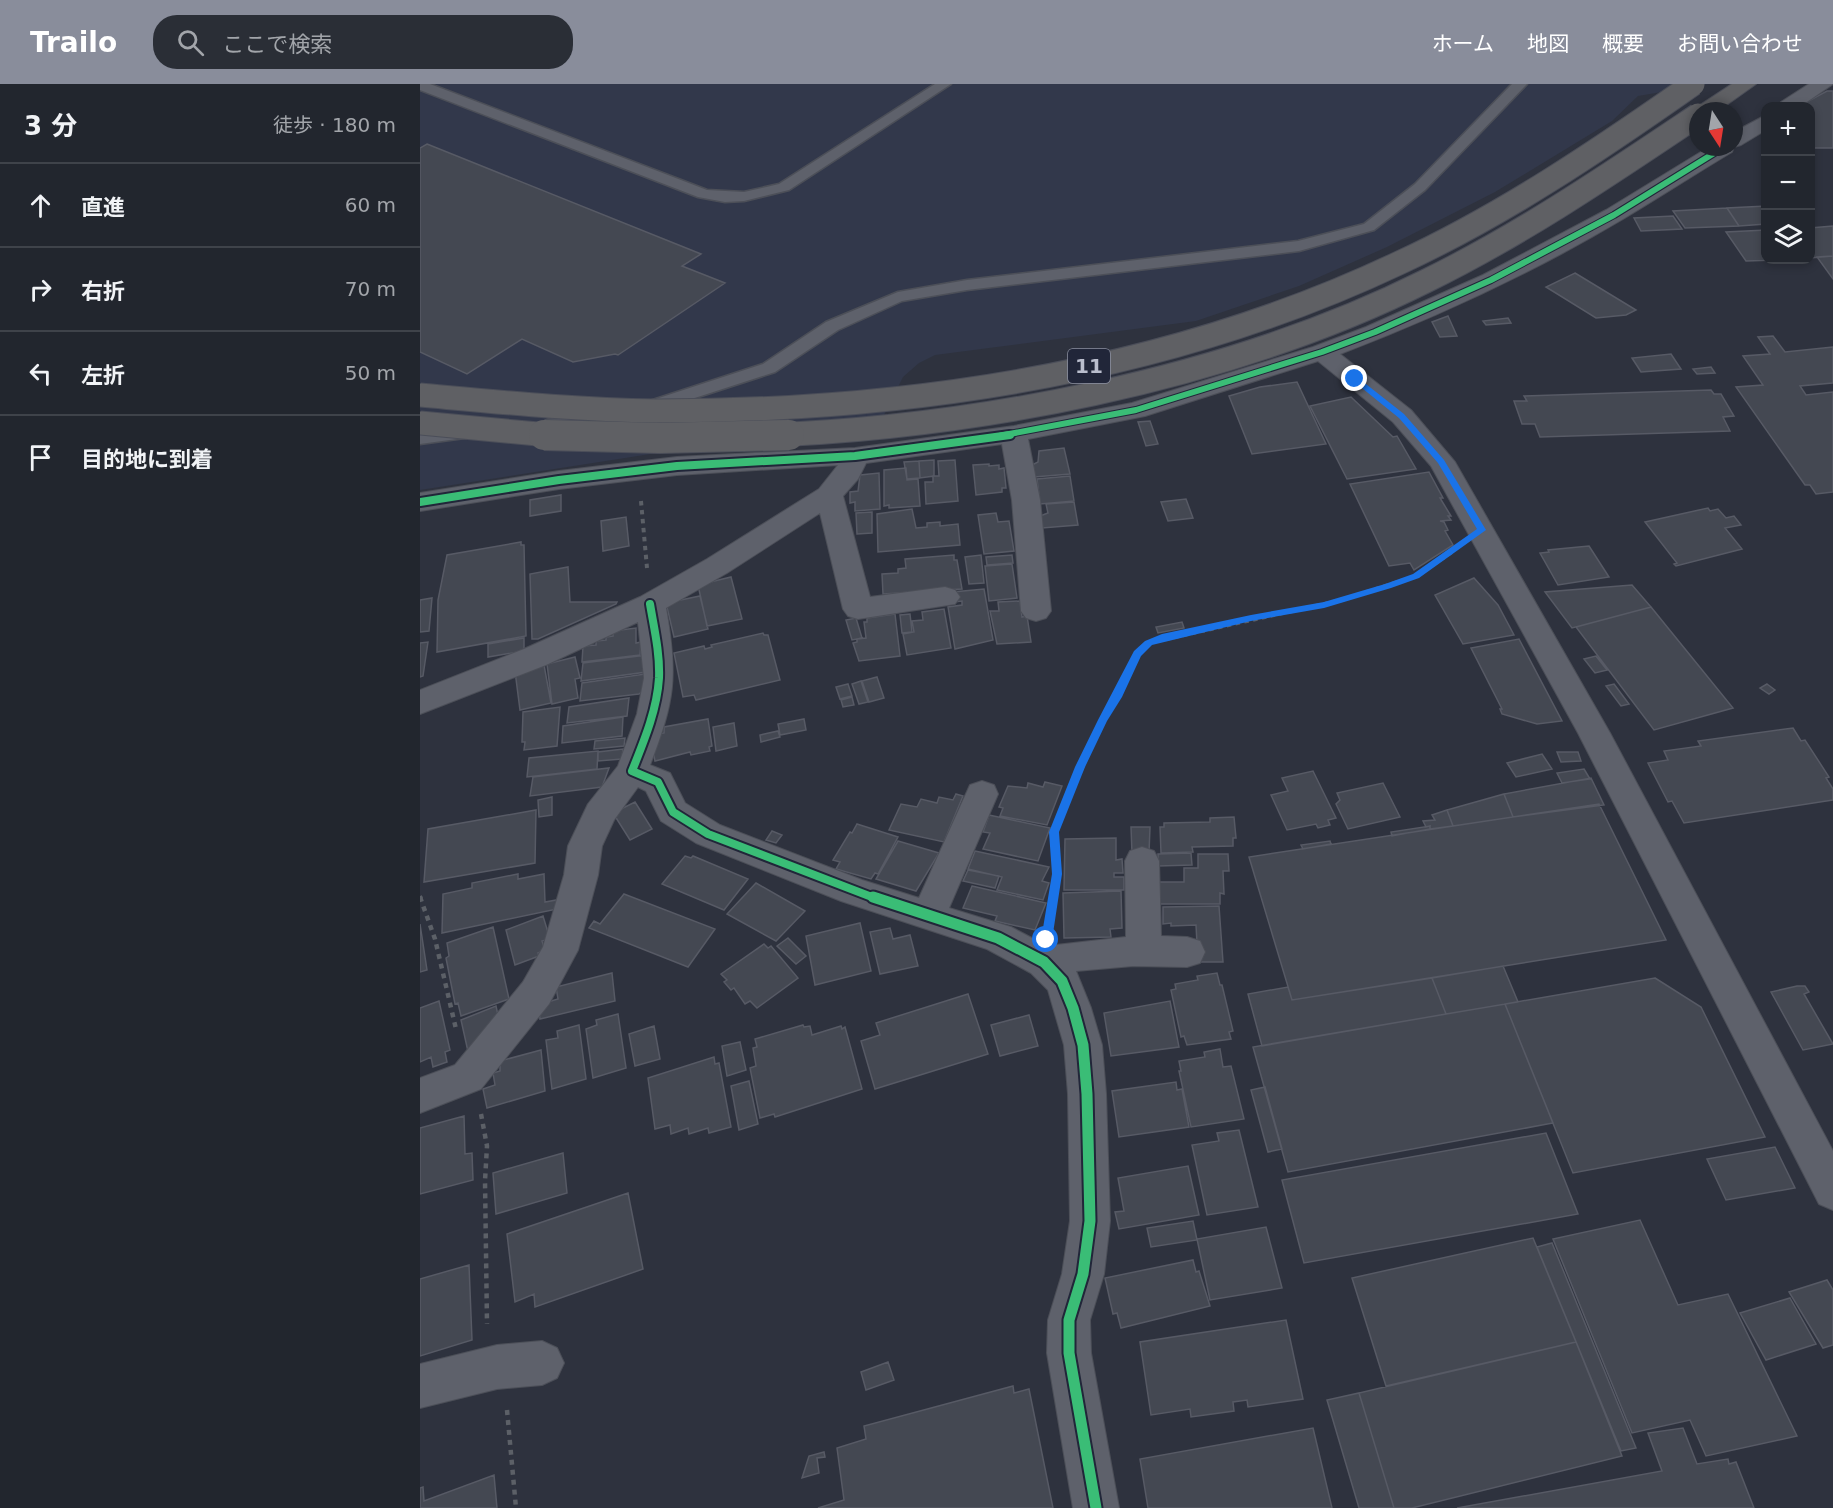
<!DOCTYPE html>
<html lang="ja">
<head>
<meta charset="utf-8">
<style>
  body { margin:0; font-family:"DejaVu Sans","Noto Sans JP",sans-serif; background:#2a2e36; color:#f1f3f6 }
  .controls { position:absolute; right:18px; top:18px; display:grid; overflow:hidden; border-radius:12px; box-shadow:0 3px 9px #0003 }
  .controls button { width:54px; height:54px; display:grid; place-items:center; padding:0; border:0; border-bottom:2px solid #3f434a; background:#22262e; color:#f1f3f6; font:30px sans-serif }
  .compass { position:absolute; left:1269px; top:18px; width:54px; height:54px; border-radius:50%; background:#22262e; box-shadow:0 3px 9px #0003; rotate:168deg }
  .stop { position:absolute; width:18px; height:18px; margin:-14px; border:4px solid #1a73e8; border-radius:50%; background:#fff }
  .stop.end { background:#1a73e8; border-color:#fff; box-shadow:0 2px 6px #0008 }
  .list { margin:0; padding:0; list-style:none }
  h2 { display:flex; justify-content:space-between; align-items:center; height:78px; margin:0; padding:0 24px; font-size:26px }
  h2 small { font-size:20px; font-weight:400; color:#a2a5aa }
  .list li { display:grid; grid-template-columns:39px 1fr auto; gap:18px; align-items:center; box-sizing:border-box; height:84px; padding:0 24px; border-top:2px solid #3f434a }
  .list b { display:block; font-size:22px; white-space:nowrap }
  .list em { font-size:20px; font-style:normal; color:#a2a5aa }
  .icon { flex:none; width:33px; height:33px; fill:none; stroke:currentColor; stroke-width:2; stroke-linecap:round; stroke-linejoin:round }
  .map { position:relative; flex:none; width:1413px; height:1424px; overflow:hidden }
  header { display:flex; align-items:center; gap:36px; box-sizing:border-box; height:84px; padding:0 30px; background:#898d9b; color:#fff }
  header strong { font-size:28px }
  nav { display:flex; gap:33px; margin-inline-start:auto; font-size:21px }
  .search { width:420px; height:54px; background:#2a2e36; display:flex; align-items:center; gap:15px; box-sizing:border-box; padding:0 21px; border-radius:24px; color:#a2a5aa; font-size:22px }
  main { display:flex }
  aside { flex:1; background:#22262e }
  .map>svg:first-child { display:block }
  .airport { fill:#32384b }
  .building { fill:#444852; stroke:#575a65; stroke-width:1.5 }
  .lines { fill:none; stroke-linecap:round; stroke-linejoin:round }
  .lane-casing { stroke:#4c4f58; stroke-width:3 }
  .street-casing { stroke:#4c4f58; stroke-width:2 }
  .highway-casing { stroke:#4b4e59; stroke-width:2 }
  .path-far1 { stroke:#5c6067; stroke-width:4; stroke-dasharray:4.5 4.5; stroke-linecap:butt }
  .path { stroke:#5c6067; stroke-width:4.5; stroke-dasharray:5 5; stroke-linecap:butt }
  .lane { fill:#5e616b; fill-rule:evenodd }
  .street { fill:#5e616b; fill-rule:evenodd }
  .highway { fill:#5f6064; fill-rule:evenodd }
  .highway-bridge-far1-casing { stroke:#4b4e59; stroke-width:25; stroke-linecap:butt }
  .highway-bridge-casing { stroke:#4b4e59; stroke-width:32; stroke-linecap:butt }
  .highway-bridge-far1 { stroke:#5f6064; stroke-width:23 }
  .highway-bridge { stroke:#5f6064; stroke-width:30 }
  .cycleway-far2-casing { stroke:#212639; stroke-width:8 }
  .cycleway-far1-casing { stroke:#212639; stroke-width:12 }
  .cycleway-casing { stroke:#212639; stroke-width:15 }
  .cycleway-far2 { stroke:#3abd76; stroke-width:6 }
  .cycleway-far1 { stroke:#3abd76; stroke-width:8 }
  .cycleway { stroke:#3abd76; stroke-width:11 }
  .route { fill:#1a73e8 }
  .labels { text-anchor:middle; stroke-width:6; stroke-linejoin:round; paint-order:stroke }
  .shield { fill:#212639; stroke:#8c90a1; stroke-width:1.5 }
  .shield-label { font-size:20px; font-weight:bold; fill:#babecd }
</style>
</head>
<body>
<header>
<strong>Trailo</strong>
<div class="search"><svg class="icon" aria-label="search" viewBox="0 0 24 24"><circle cx="10" cy="10" r="6"/><path d="M15 15l6 6"/></svg>ここで検索</div>
<nav><a>ホーム</a><a>地図</a><a>概要</a><a>お問い合わせ</a></nav>
</header>
<main>
<aside>
<h2>3 分<small>徒歩 · 180 m</small></h2>
<ul class="list">
<li><svg class="icon" aria-label="ahead" viewBox="0 0 24 24"><path d="M12 20V5M6 11l6-6 6 6"/></svg><div><b>直進</b></div><em>60 m</em></li>
<li><svg class="icon" aria-label="right" viewBox="0 0 24 24"><path d="M7 20v-9h11M14 6l5 5-5 5"/></svg><div><b>右折</b></div><em>70 m</em></li>
<li><svg class="icon" aria-label="left" viewBox="0 0 24 24"><path d="M17 20v-9H6M10 6l-5 5 5 5"/></svg><div><b>左折</b></div><em>50 m</em></li>
<li><svg class="icon" aria-label="arrive" viewBox="0 0 24 24"><path d="M6 21V4h12l-3 4 3 4H6"/></svg><div><b>目的地に到着</b></div></li>
</ul>
</aside>
<div class="map">
<svg width="1413" height="1424" viewBox="0 0 1413 1424">
  <rect width="100%" height="100%" fill="#2e323e"/>
  <path class="airport" d="M0,0h1289l-71,12 -26,25 -117,71 -108,55 -88,39 -103,35 -261,34 -16,8 -16,14 -29,58 -217,18 -237,37z"/>
  <path class="building" d="M1407,7h6v57h-23v-42h-11z
    M7,60l274,110 -19,12 43,17 -107,72 -3,-1 -42,8 -51,-23 -55,35 -47,-22v-204z
    M1346,122v18l-27,2 -12,-18z
    M1307,124l12,18 -54,2 -12,-17z
    M1253,132l9,13 -41,2 -7,-13z
    M1413,142v30l-23,2v-30z
    M1346,146v30h11l-31,1 -20,-29z
    M1413,172v23l-16,-22z
    M1155,189l61,37 -10,5 -30,3 -50,-31z
    M1028,232l9,20 -17,1 -8,-15z
    M1088,234l3,5 -25,2 -3,-4z
    M1353,252l12,16 48,-5v36l-33,3 6,9 27,-3v100l-17,2 -6,-9h-5l-69,-98 27,-2 -20,-29 27,-2 -12,-17z
    M1251,270l10,15 -40,3 -9,-14z
    M1291,283l4,6 -18,1 -4,-5z
    M877,298l29,62 -74,10 -23,-58 31,-9z
    M1291,306l3,4h7l13,22 -11,1 7,14 -190,6 -5,-13h-13l-8,-23h13l-3,-5z
    M931,313l42,40 4,-1 19,33 -69,10 -37,-73z
    M730,337l8,23 -12,2 -8,-24z
    M644,364l6,26 -36,3 -2,-12 6,-3 1,-11z
    M514,376v16l-14,2 -1,-17z
    M535,376l3,41 -32,3 -1,-22h8v-6h6l-1,-15z
    M499,377l1,17 -13,1 -3,-17z
    M569,380v2l10,-1v4l5,-1 2,20h-4v4l-26,3 -3,-30z
    M486,384l1,12 11,-1 2,27 -31,2v-3l-5,1v-36z
    M1009,388l14,26h-3l11,18h-3l3,4 -11,1 4,1 4,8 -3,1 8,14 -39,25 -4,-7 -21,3 -39,-82z
    M459,389l1,36 -25,2v-9l-5,1v-11l8,-1 2,-16z
    M650,392l4,25 -34,3 -3,-25z
    M141,411v16l-31,5v-16z
    M766,415l7,19 -25,3 -7,-19z
    M654,418l4,23 -36,3 -2,-12 8,-3 -2,-9z
    M1288,424l2,3 8,-2 8,9 8,-2 7,9 -16,3 17,21 -66,17 -2,-2 3,-1 -32,-41z
    M492,425l4,19 11,-1v-4l13,-1v4l18,-2 2,21 -82,7 -1,-38z
    M452,428v21l-15,1 -1,-21z
    M576,429l2,9 11,-1 5,30 -30,3 -6,-39z
    M206,433l3,29 -26,5 -2,-30z
    M101,458v3h3l2,91 -89,16 1,-52 9,-45z
    M1169,462l20,31 -51,8 -18,-32 9,-1 -1,-2z
    M534,471v5h3l5,29 -79,5 -1,-20 16,-1v-4l8,-1 -1,-9z
    M561,471l3,28 -15,1 -4,-27z
    M592,471l1,8 -26,2 -1,-8z
    M592,480l5,34 -28,3 -4,-35z
    M148,483l2,35h47l-1,2 -78,35h-6l-2,-65z
    M311,493l11,42 -35,7 -9,-41z
    M1054,494l24,27 16,30 -51,9 -28,-49z
    M1212,501l19,22 -79,21 -27,-36z
    M564,505l9,51 -38,9 -7,-42 14,-2v-4l-8,1 -1,-10z
    M280,512l8,33 -34,8 -8,-34z
    M12,514l-3,33 -9,1v-32z
    M600,517l2,16 5,-1 4,26 -34,2 -7,-33h9l-1,-9z
    M1231,523l82,101 -79,22 -78,-103z
    M524,525l7,39 -44,7 -4,-21 11,-2 -2,-11 11,-1 -1,-8z
    M475,530l5,42 -41,5 -6,-18 4,-1v-3l9,-1 -2,-16h3v-4z
    M490,530l2,18 -10,1 -2,-18z
    M436,534l6,20 -10,2 -6,-20z
    M762,538l2,6 -26,5 -2,-6z
    M216,544v15l5,-1 -1,13 -58,7 1,-16 13,-1v-4l10,-1v-3l7,-1v-5z
    M343,549l1,2h4l12,45 -84,20 -2,-5 -11,2 -9,-44 30,-7 1,3 7,-2 -1,-2z
    M104,554v13l-36,6v-13z
    M1099,555l43,82 -25,3 -35,-10 -2,-5h2l-31,-61z
    M8,558l-5,34 -3,1v-34z
    M219,572h7v16l-65,9 2,-18z
    M1176,572l11,14 -12,3 -11,-14z
    M155,573l5,21 -5,1 3,19 -26,6 -5,-40z
    M124,581l7,38 -31,7 -5,-39z
    M225,590l-1,17 -5,3 -59,7 2,-18z
    M457,593l7,21 -15,4 -7,-21z
    M441,597l7,21 -9,2 -7,-20z
    M428,600l4,12 -12,3 -4,-12z
    M1194,600l15,20 -8,2 -15,-20z
    M1347,600l8,6 -6,4 -9,-6z
    M432,613l2,8 -11,2 -2,-7z
    M209,614l-2,18 -60,7 2,-16z
    M140,623l-3,39 -33,4 1,-8h-3l1,-30z
    M203,633l-1,19 -60,7 1,-17z
    M288,635l4,27 -3,1 1,4 -19,4 -1,-3 -35,9 -2,-10 6,-17 5,-1v-6z
    M384,635l2,11 -26,5 -2,-11z
    M314,639l3,23 -21,5 -3,-24z
    M1373,644l8,13 4,-1 24,37 -3,1 7,11v11l-149,23 -12,-22 -4,1 -20,-39 20,-3 -4,-9 37,-5 -3,-5z
    M358,647l2,6 -19,5 -1,-7z
    M205,654l-1,8 -30,3 1,-8z
    M203,665l-1,10 -24,2v-9z
    M178,667l-1,18 -70,8 2,-19z
    M1137,668h21l3,9 -20,1z
    M1122,670l10,15 -36,8 -9,-14z
    M189,684l-7,19 -72,9 3,-19z
    M1164,685l6,10 -28,4 -5,-10z
    M893,687l23,47 -8,2 2,5 -12,3 -2,-4 -29,6 -16,-35 17,-4 -6,-13z
    M1171,694l13,27 -91,12 -9,-23z
    M625,698l17,4 -15,39 -47,-9 3,-8 -4,-1 9,-21 19,2 1,-5 15,4z
    M963,699l17,34 -52,12 -12,-25 4,-4 -3,-7z
    M536,710l7,2 -19,46 -55,-12 12,-26 16,3 4,-8 16,4 2,-6 14,3z
    M1084,710l9,23 -60,9 -6,-16z
    M132,713v18l-13,2 -1,-17z
    M215,718l17,27 -22,11 -17,-27z
    M1179,720l67,136 -374,60 -43,-143z
    M116,726l-1,53 -111,19 4,-53z
    M1027,726l6,16 -23,3v-3l-4,1 -3,-6 12,-1 -3,-5z
    M569,731l61,13 -12,33 -55,-12 7,-16 -7,-1z
    M814,733l2,21h-3v8l-41,1 1,5 -32,1 -1,-26h4v-4l46,-1v-4z
    M437,740l41,13 -20,37 -3,-1 -4,6 -35,-10 4,-7 -7,-2 17,-28 2,1z
    M1010,742v3l-38,7 -1,-4z
    M711,743h19l-1,26h-17z
    M352,747l10,4 -6,8 -10,-3z
    M696,754v22l6,-1 1,14h-9v4h10v13h-60l1,-51z
    M478,757l41,12 -23,38 -40,-12z
    M910,757l1,3 -28,5 -2,-4z
    M555,767l74,16 -7,14 7,2 -6,17 -46,-10 5,-13 -34,-8z
    M771,769l1,12 -34,1v-12z
    M778,770h30l1,17h-6l1,23 -4,-1v11h-60l-1,-22h25v-14h14z
    M265,772l6,2 2,-2 55,23 -24,31 -62,-26z
    M548,786l31,6 -4,12 -32,-7z
    M98,790v5l26,-5 1,28 17,-3v9l-120,25 1,-39 29,-6v-5z
    M336,799l49,28 -29,30 -49,-27z
    M552,802l74,17 -11,27 -40,-9 2,-5 -34,-8z
    M701,807l1,37 -12,1 1,8 -47,1 -1,-45z
    M204,810l91,35 -27,38 -99,-39 5,-7 6,3z
    M799,822l4,56h-25l-2,-37 -25,1v-3l-8,1v-17z
    M123,832l7,23 -8,2 3,9 -7,3 1,3 -24,9 -9,-35z
    M440,839l11,48 -56,14 -9,-49z
    M0,840l7,46 -7,2z
    M73,843l16,72 -48,17 -3,-13 -3,1 -9,-46 3,-2 -2,-13z
    M470,844l3,11 17,-4 8,31 -38,8 -10,-42z
    M368,854l18,18 -10,8 -19,-18z
    M344,860l4,4 3,-2 27,32 -41,30 -7,-7 -5,3 -11,-16 -3,2 -7,-8 3,-2 -6,-6z
    M1083,882l15,36 -72,12 -14,-36z
    M192,889l3,28 -75,18 -2,-14 20,-6 -2,-12z
    M797,889l3,12h2l11,46 -4,1 2,7 -44,6 -3,-9 -3,1 -10,-47 5,-1 -1,-5 23,-4 -1,-4z
    M1012,894l14,36 -184,32 -14,-52 40,-7 4,13z
    M1235,894l46,29 64,130 -192,36 -68,-169z
    M1377,902h8l4,6 -5,2 29,50 -30,6 -32,-58z
    M548,910l20,60 -113,35 -14,-48 19,-6 -4,-12z
    M19,917l11,49 -5,2 2,10 -14,5 -2,-10 -11,5v-54z
    M750,917l9,46 -68,9 -7,-43z
    M1085,920l48,119 -265,49 -35,-125z
    M76,922l3,14 -30,36 -8,-36z
    M198,930l8,54 -33,10 -7,-49 11,-4 -1,-5z
    M609,931l9,31 -38,10 -9,-31z
    M159,941l7,54 -34,10 -6,-49 12,-2 -1,-7z
    M383,941l1,2 6,-1 2,9 29,-9 1,3 3,-2 17,62 -87,28 -1,-3 -14,4 -10,-50 6,-2 -3,-18 4,-1 -2,-8z
    M234,942l6,33 -25,7 -6,-32z
    M320,958l6,28 -19,6 -5,-30z
    M800,965l3,18 8,-1 13,53 -53,8 -12,-56h2l-2,-10 26,-4 -1,-5z
    M121,966l4,41 -58,17 -4,-19 12,-4 -2,-12 7,-2v-10z
    M294,973l1,7 4,-1 12,64 -22,6 -1,-5 -19,6 -1,-6 -17,6 -1,-9 -15,4 -7,-51z
    M329,997l9,43 -19,6 -8,-44z
    M756,998l1,8 5,-1 7,38 -70,10 -7,-46z
    M845,1003l17,62 -14,3 -17,-62z
    M44,1032l1,38 7,-1 1,27 -53,14v-66z
    M819,1046l19,77 -51,8 -15,-70 27,-4 -2,-8z
    M1126,1049l32,81 -274,49 -22,-83z
    M1355,1063l20,41 -69,12 -19,-41z
    M143,1069l4,40 -71,21 -3,-41z
    M768,1082l11,49 -80,14 -4,-17 9,-1 -6,-33z
    M208,1109l15,76 -108,38 -1,-13 -19,8 -8,-68z
    M1220,1136l38,85 50,-11 69,142 -91,20 -16,-36 -58,13 -79,-194z
    M773,1137l4,19 -46,7 -4,-19z
    M846,1143l16,61 -72,12 -13,-61z
    M1113,1154l43,104 -190,44 -34,-108z
    M1132,1159l84,205 -15,3 -84,-204z
    M773,1176l3,12 3,-1 11,35 -89,22 -4,-15 -4,1 -8,-36z
    M49,1181l3,75 -52,16v-77z
    M1407,1196l6,10v55l-10,3 -34,-56z
    M1370,1214l26,46 -50,16 -26,-47z
    M866,1236l17,79 -55,8 -1,-7 -14,2 1,9 -43,6 -1,-8 -39,6 -11,-73z
    M1156,1258l46,114 -210,52h-18l-35,-115z
    M468,1278l6,18 -28,10 -5,-18z
    M593,1302l1,7 15,-4 24,119h-235l26,-8 -7,-52 29,-9 -2,-13z
    M939,1309l35,115h-35l-32,-108z
    M893,1344l19,80h-184l-8,-49z
    M1263,1344l14,36 31,-5 1,5 7,-2 18,46h-297l205,-37 -14,-38z
    M404,1368l1,5 -8,1 2,15 -17,5 7,-22z
    M74,1391l3,33h-77v-20l3,-1 1,14z"/>
  <g class="lines">
    <g class="lane-casing">
      <path id="lane" d="M0,0h10l277,106 37,2 35,-8 156,-100h16l-162,106 -45,11 -19,1 -27,-5 -278,-107z
        M1092,0h15l-102,106 -51,40 -75,21 -332,39 -65,11 -64,29 -63,42 -151,49 -71,9 -6,-2 -3,-4 3,-4 6,-2 63,-6 147,-48 63,-42 72,-30 69,-12 331,-39 66,-17 51,-40z
        M46,343l6,2 3,4 -3,4 -52,7v-12z"/>
    </g>
    <g class="street-casing">
      <path id="street" d="M1389,0h24l-32,22h-23l3,-4z
        M1346,31v15l-25,15 -7,2 -2,5c-37,22 -72,45 -109,67 -89,53 -186,98 -283,135l71,56 44,52 155,271 223,418v59l-14,-6 -241,-471 -147,-267 -38,-44 -75,-61 -173,55 -117,23 12,61 11,111 -5,7 -10,3 -10,-3 -5,-7 -9,-111 -10,-56 -136,19 -8,16 -15,17 27,101 75,-10 10,3 5,7 -5,7 -97,15 -10,-3 -5,-7 -23,-96 -93,60 -61,35c12,69 9,92 -16,157l20,8 15,30 35,22 142,55 57,18 51,-113 12,-4 12,4 4,9 -49,114 62,19 36,19 79,-9 -1,-76 5,-10 12,-4 12,4 5,10 2,75 26,1 13,4 5,11 -5,11 -13,4 -54,-1 -57,5 15,37 11,37 4,49 4,127 -6,53 -14,46 1,33 28,155h-46l-26,-155 1,-33 14,-46 8,-53 -2,-127 -4,-49 -16,-55 -17,-17 -44,-24 -146,-48 -145,-58 -35,-22 -15,-30 -8,-4 -24,33 -12,26 -4,29 -20,75 -29,54 -68,85 -61,24v-35l35,-13 68,-83 20,-35 21,-72 4,-29 20,-42 30,-38 19,-52 7,-36 -6,-56 -92,43 -126,49v-24l104,-41 116,-52 67,-38 112,-70 19,-24 -161,10 -118,14 -139,22v-18l139,-22 118,-14 178,-9 159,-22 118,-23 181,-56 53,-20 117,-52 123,-65 103,-63h25v-15z
        M122,1257l15,7 7,15 -7,15 -15,7 -45,4 -77,19v-44l77,-19z"/>
    </g>
    <g class="highway-casing">
      <path id="highway" d="M1312,0h24l-38,27h-20l-1,4 -3,-4 3,-4z"/>
    </g>
    <path class="path-far1" d="M221,417l6,67
      M0,812l1,3
      M632,815l5,-24 -3,-43 49,-112 35,-66 10,-11 194,-43 74,-24 36,-24"/>
    <path class="path" d="M0,813l15,42 21,90
      M628,837l5,-24
      M61,1030l6,32 -2,35 2,143
      M87,1326l9,98"/>
    <use href="#lane" class="lane"/>
    <use href="#street" class="street"/>
    <use href="#highway" class="highway"/>
    <g class="highway-bridge-far1-casing">
      <path id="highway-bridge-far1" d="M0,311c78,7 157,15 236,16 253,0 513,-39 743,-148 104,-48 200,-113 294,-179
        M0,339l118,11 52,2
        M324,352c223,-6 482,-55 682,-155 96,-47 184,-107 272,-166"/>
    </g>
    <g class="highway-bridge-casing">
      <path id="highway-bridge" d="M124,351l116,3 129,-3"/>
    </g>
    <use href="#highway-bridge-far1" class="highway-bridge-far1"/>
    <use href="#highway-bridge" class="highway-bridge"/>
    <g class="cycleway-far2-casing">
      <path id="cycleway-far2" d="M579,352l137,-26 186,-58 53,-20 116,-52 123,-65 110,-68"/>
    </g>
    <g class="cycleway-far1-casing">
      <path id="cycleway-far1" d="M0,418l139,-22 118,-14 178,-10 155,-21
        M230,520c4,24 10,49 9,74 -2,32 -15,63 -27,93l26,11 15,30 35,22 169,65"/>
    </g>
    <g class="cycleway-casing">
      <path id="cycleway" d="M453,813l125,41 46,24 18,19 11,27 10,37 4,49 3,127 -7,53 -14,46v33l27,155"/>
    </g>
    <use href="#cycleway-far2" class="cycleway-far2"/>
    <use href="#cycleway-far1" class="cycleway-far1"/>
    <use href="#cycleway" class="cycleway"/>
  </g>
  <path class="route" d="M932,293h5l47,37 40,46 42,70 -67,48 -28,10 -67,20 -73,13 -99,24 -11,11 -19,41 -15,24 -22,46 -26,65 3,42 -10,66 -6,4 -3,-1 -2,-3 11,-66 -3,-42 26,-65 23,-47 36,-69 11,-10 17,-7 89,-19 73,-13 61,-18 28,-10 64,-45 -39,-66 -39,-45 -47,-38z"/>
  <g class="labels">
    <rect class="shield" x="648" y="265" width="42" height="34" rx="4.5"/>
    <g class="shield-label">
      <text x="669" y="289">11</text>
    </g>
  </g>
</svg>
<div class="controls">
<button>+</button>
<button>−</button>
<button><svg class="icon" aria-label="layers" viewBox="0 0 24 24"><path d="M12 4l9 5-9 5-9-5zM3 14l9 5 9-5"/></svg></button>
</div>
<svg class="compass" viewBox="-18 -18 36 36"><path d="M0-13l5 13h-10z" fill="#e53935"/><path d="M0 13l5-13h-10z" fill="#a2a5aa"/></svg>
<div class="stop" style="left:626px;top:856px"></div>
<div class="stop end" style="left:935px;top:295px"></div>
</div>
</main>
</body>
</html>
